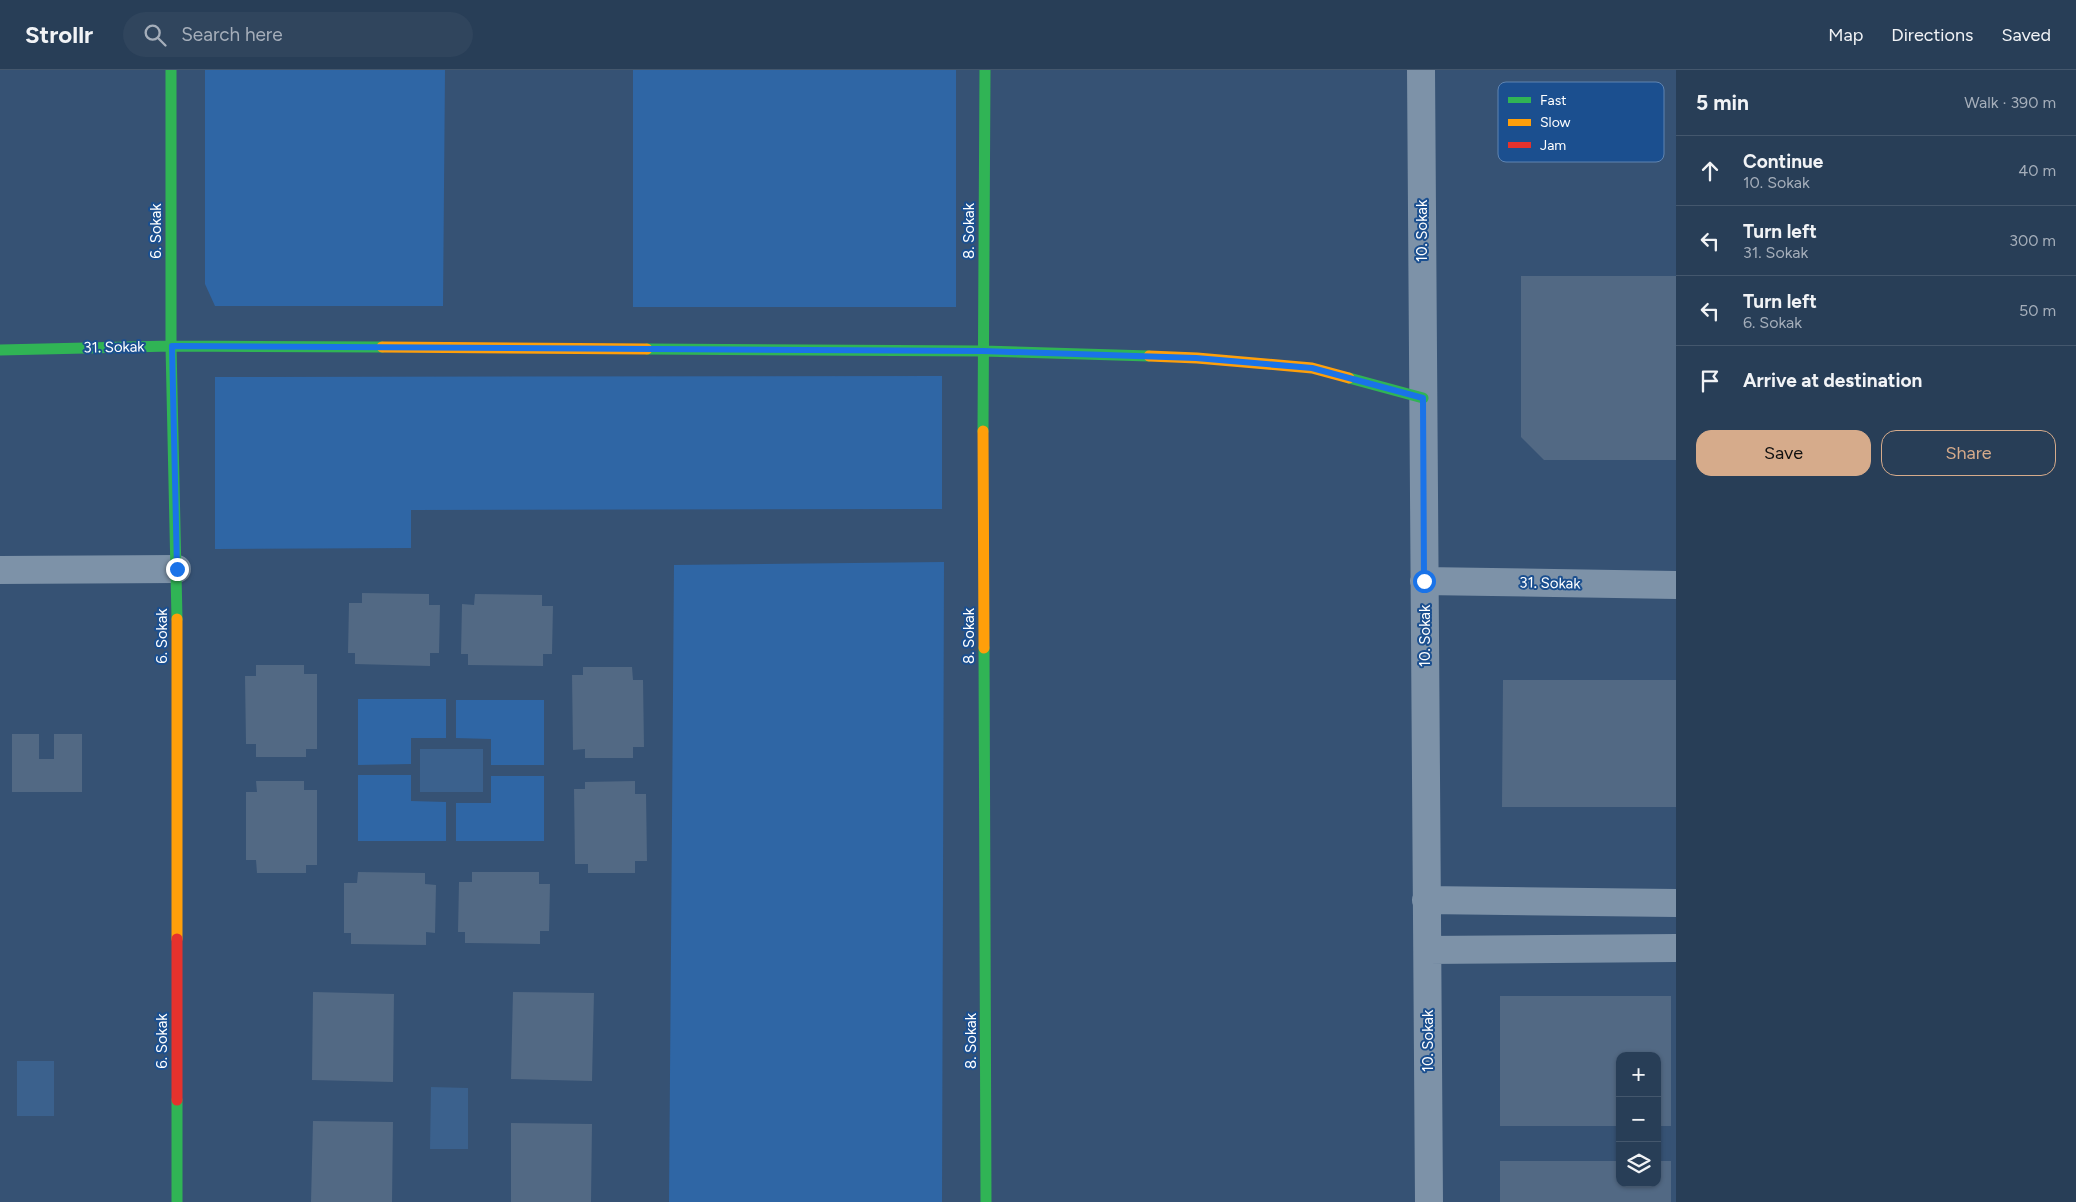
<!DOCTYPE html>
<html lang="en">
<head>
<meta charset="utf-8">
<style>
  body { margin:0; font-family:Figtree,sans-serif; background:#30455d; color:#f1f3f6 }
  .controls { position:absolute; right:15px; bottom:15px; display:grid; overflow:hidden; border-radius:10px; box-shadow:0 1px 4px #0004 }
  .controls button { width:45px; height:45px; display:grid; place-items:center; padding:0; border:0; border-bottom:1px solid #44576d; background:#283e57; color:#f1f3f6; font:25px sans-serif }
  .stop { position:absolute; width:15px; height:15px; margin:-11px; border:4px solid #1a73e8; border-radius:50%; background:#fff }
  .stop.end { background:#1a73e8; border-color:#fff; box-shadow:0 1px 5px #0008 }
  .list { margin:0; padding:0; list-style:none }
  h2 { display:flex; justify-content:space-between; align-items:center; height:65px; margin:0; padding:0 20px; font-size:21px }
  h2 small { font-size:16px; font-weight:400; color:#a5aeba }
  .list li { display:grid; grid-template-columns:32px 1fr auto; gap:15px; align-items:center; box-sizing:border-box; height:70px; padding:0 20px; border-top:1px solid #44576d }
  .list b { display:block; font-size:19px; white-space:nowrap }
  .list p { margin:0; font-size:16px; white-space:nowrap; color:#a5aeba }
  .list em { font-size:16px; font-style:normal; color:#a5aeba }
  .actions { display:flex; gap:10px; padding:15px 20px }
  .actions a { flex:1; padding:11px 0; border:1px solid #d6ab8b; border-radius:15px; text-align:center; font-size:18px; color:#d6ab8b }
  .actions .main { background:#d6ab8b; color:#111 }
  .icon { flex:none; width:28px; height:28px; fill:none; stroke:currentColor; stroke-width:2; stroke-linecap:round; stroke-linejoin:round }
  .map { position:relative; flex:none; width:1676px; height:1132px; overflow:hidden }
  header { display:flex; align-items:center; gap:30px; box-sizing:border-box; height:70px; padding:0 25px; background:#283e57; border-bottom:1px solid #44576d }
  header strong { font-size:24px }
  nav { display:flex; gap:28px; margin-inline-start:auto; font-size:18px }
  .search { width:350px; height:45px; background:#30455d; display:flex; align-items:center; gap:12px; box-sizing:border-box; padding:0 18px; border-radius:28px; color:#a5aeba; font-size:19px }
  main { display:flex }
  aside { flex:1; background:#283e57 }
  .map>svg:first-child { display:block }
  .green { fill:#2f66a5 }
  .water { fill:#3b618d }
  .building { fill:#526984 }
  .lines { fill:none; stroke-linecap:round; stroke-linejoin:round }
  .street { stroke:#7d92a8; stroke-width:28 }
  .fast { stroke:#30b455; stroke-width:11 }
  .slow { stroke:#ff9f0a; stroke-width:11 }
  .jam { stroke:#e5322d; stroke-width:11 }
  .route { stroke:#1a73e8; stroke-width:6 }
  .labels { text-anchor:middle; stroke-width:4; stroke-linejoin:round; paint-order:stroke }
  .street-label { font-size:15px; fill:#fff; stroke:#1b4f8f }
  .key { fill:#1b4f8f; stroke:#5f84b1; stroke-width:1 }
  .key-label { font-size:14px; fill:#fff }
</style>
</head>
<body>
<header>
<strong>Strollr</strong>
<div class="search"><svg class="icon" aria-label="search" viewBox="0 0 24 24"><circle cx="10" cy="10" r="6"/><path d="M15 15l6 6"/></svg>Search here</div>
<nav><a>Map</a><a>Directions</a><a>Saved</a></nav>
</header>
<main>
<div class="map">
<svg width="1676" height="1132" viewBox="0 0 1676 1132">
  <rect width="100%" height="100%" fill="#365274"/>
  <path class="green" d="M205,0h240l-2,236h-228l-10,-22z
    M633,0h323v237h-323z
    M942,306v133l-531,1v38l-196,1v-172z
    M944,492l-2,640h-273l5,-637z
    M358,629h88v39h-35v26l-53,1z
    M456,630h88v65h-53v-26l-35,-1z
    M358,705h53v26l35,1v39h-88z
    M491,706h53v65h-88v-38h35z"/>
  <path class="water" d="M420,679h63v43h-63z
    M17,991h37v55h-37z
    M431,1017l37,1v61h-38z"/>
  <path class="building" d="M1521,206h155v184h-132l-23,-23z
    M362,523l67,1v11h11l-1,48h-9v13l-75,-2v-11h-7l1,-50h13z
    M475,524l67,1v11h11l-1,48h-9v12l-75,-1v-11h-7l1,-50 12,1z
    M256,595h48v9h13v75h-11v8h-50v-13h-10l-1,-68h11z
    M583,597h49l1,13h10l1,67h-11v11h-48v-9l-12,1 -1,-75h11z
    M1503,610h173v127h-174z
    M12,664h27v25h15v-25h28v58h-70z
    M256,711h48v9h13v75h-11v8h-49l-1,-13h-10v-68h11z
    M635,711v13h11l1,67h-12v12h-47v-9h-13l-1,-75h11v-7z
    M358,802l67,1v11l11,1 -1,48 -9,-1v13l-75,-1v-11h-7v-50h13z
    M472,802h67v12h11l-1,47h-9v13l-75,-1v-11h-7l1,-50h13z
    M313,922l81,2 -1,88 -81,-2z
    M513,922l81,1 -2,88 -81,-2z
    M1500,926h171v130h-14v-70h-37v70h-120z
    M313,1051l80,1 -1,80h-81z
    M511,1053l81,1 -1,78h-80z
    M1500,1091h120v22h37v-22h14v41h-171z"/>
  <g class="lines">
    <path class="street" d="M1421,0l8,1132
      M0,500l177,-1
      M1424,511l252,4
      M1426,830l250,3
      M1428,880l248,-2"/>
    <path class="fast" d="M171,0v276l6,273
      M647,279l336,2 166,5
      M0,280l171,-4 211,1
      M1349,308l74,20
      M983,361l2,-361
      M984,578l2,554
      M177,1030v102"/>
    <path class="slow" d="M382,277l265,2
      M1149,286l48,2 115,10 37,10
      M983,361l1,217
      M177,549v320"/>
    <path class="jam" d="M177,869v161"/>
  </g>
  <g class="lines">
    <path class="route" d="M177,499l-5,-223 811,5 213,7 116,10 111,30 1,183"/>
  </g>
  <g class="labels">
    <g class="street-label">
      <text transform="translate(156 161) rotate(-90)" y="5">6. Sokak</text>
      <text transform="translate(969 161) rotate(-90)" y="5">8. Sokak</text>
      <text transform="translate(1422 161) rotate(-90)" y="5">10. Sokak</text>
      <text transform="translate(114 277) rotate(-1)" y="5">31. Sokak</text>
      <text transform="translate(1550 513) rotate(1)" y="5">31. Sokak</text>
      <text transform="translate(162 566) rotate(-90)" y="5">6. Sokak</text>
      <text transform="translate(969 566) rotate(-90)" y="5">8. Sokak</text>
      <text transform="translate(1425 566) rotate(-90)" y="5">10. Sokak</text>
      <text transform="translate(162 971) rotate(-90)" y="5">6. Sokak</text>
      <text transform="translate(971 971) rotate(-90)" y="5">8. Sokak</text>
      <text transform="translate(1428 971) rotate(-90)" y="5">10. Sokak</text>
    </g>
  </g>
  <rect x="1498" y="12" width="166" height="80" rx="8" class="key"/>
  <rect x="1508" y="27" width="23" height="6" fill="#30b455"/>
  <rect x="1508" y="49" width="23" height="7" fill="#ff9f0a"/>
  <rect x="1508" y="72" width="23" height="6" fill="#e5322d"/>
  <g class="key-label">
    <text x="1540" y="35">Fast</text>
    <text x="1540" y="57">Slow</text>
    <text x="1540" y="80">Jam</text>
  </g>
</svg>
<div class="controls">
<button>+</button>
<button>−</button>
<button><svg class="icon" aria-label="layers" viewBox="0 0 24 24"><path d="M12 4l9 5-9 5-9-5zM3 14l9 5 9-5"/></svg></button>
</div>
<div class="stop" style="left:1424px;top:511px"></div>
<div class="stop end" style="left:177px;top:499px"></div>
</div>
<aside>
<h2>5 min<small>Walk · 390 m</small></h2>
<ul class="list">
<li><svg class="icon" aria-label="ahead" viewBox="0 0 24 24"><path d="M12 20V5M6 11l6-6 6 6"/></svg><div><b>Continue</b><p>10. Sokak</p></div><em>40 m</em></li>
<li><svg class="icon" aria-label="left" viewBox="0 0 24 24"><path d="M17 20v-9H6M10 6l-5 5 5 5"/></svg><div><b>Turn left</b><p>31. Sokak</p></div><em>300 m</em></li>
<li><svg class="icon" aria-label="left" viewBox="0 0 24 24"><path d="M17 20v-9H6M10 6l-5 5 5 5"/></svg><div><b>Turn left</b><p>6. Sokak</p></div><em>50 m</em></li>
<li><svg class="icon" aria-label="arrive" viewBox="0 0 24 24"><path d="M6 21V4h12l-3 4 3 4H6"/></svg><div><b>Arrive at destination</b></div></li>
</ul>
<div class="actions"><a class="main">Save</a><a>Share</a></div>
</aside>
</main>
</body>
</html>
